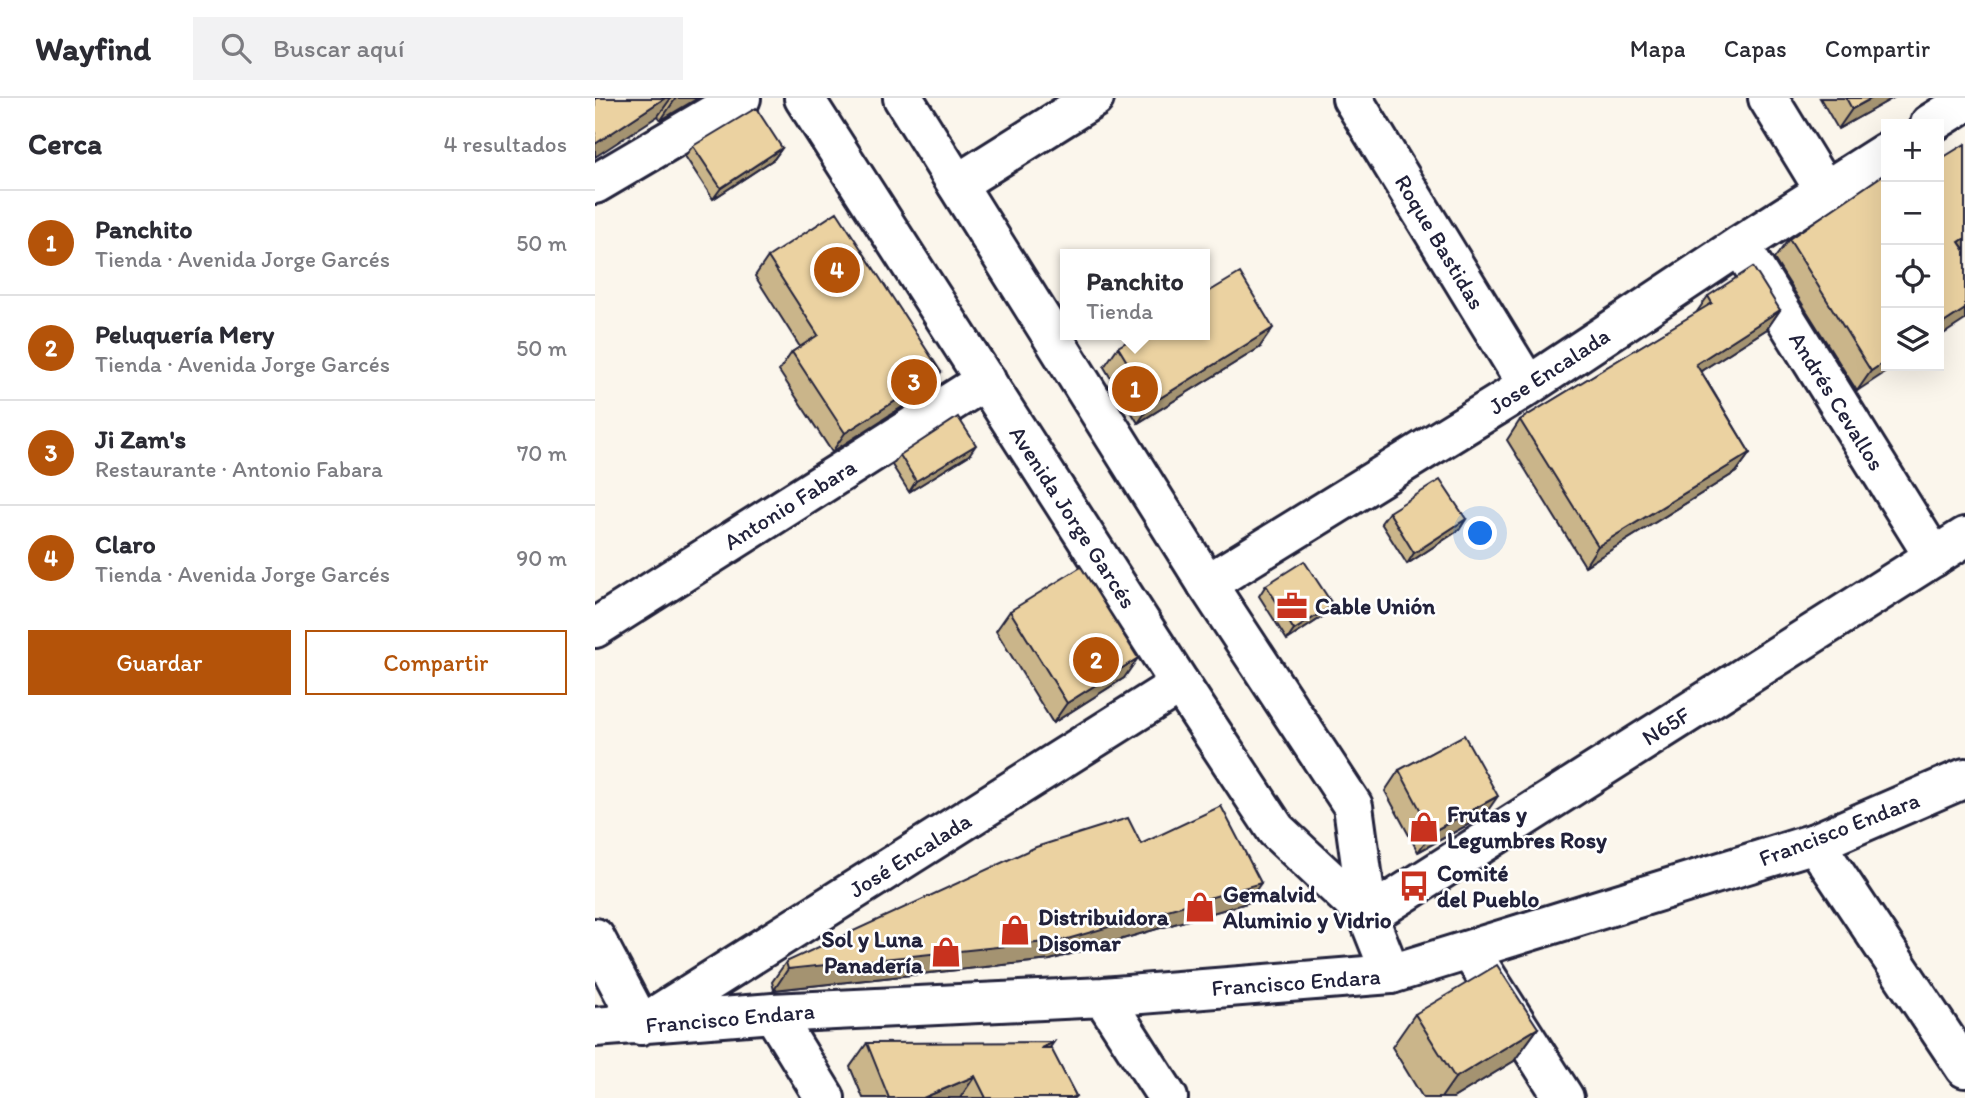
<!DOCTYPE html>
<html lang="es">
<head>
<meta charset="utf-8">
<style>
  body { margin:0; font-family:Itim,sans-serif; background:#f2f2f3; color:#2b2b33 }
  .controls { position:absolute; right:21px; top:21px; display:grid; overflow:hidden; border-radius:0px; box-shadow:0 7px 28px #0002 }
  .controls button { width:63px; height:63px; display:grid; place-items:center; padding:0; border:0; border-bottom:2px solid #e1e1e2; background:#fff; color:#2b2b33; font:35px sans-serif }
  .you { position:absolute; left:886px; top:436px; width:24px; height:24px; margin:-18px; border:5px solid #fff; border-radius:50%; background:#1a73e8; box-shadow:0 0 0 10px #1a73e833 }
  .badge { display:grid; place-items:center; width:46px; height:46px; border-radius:50%; background:#b45309; color:#fff; font-size:23px; font-weight:700 }
  .pin { position:absolute; translate:-50% -50%; border:4px solid #fff; box-shadow:0 2px 7px #0006 }
  .popup { position:absolute; left:465px; top:151px; width:150px; height:91px; box-sizing:border-box; display:grid; place-content:center; border-radius:0px; background:#fff; filter:drop-shadow(0 2px 5px #0005); font-size:23px; white-space:nowrap; color:#7c7c81 }
  .popup b { font-size:26px; color:#2b2b33 }
  .popup::after { content:''; position:absolute; left:50%; top:100%; margin-left:-14px; border:14px solid transparent; border-top-color:#fff }
  .list { margin:0; padding:0; list-style:none }
  h2 { display:flex; justify-content:space-between; align-items:center; height:91px; margin:0; padding:0 28px; font-size:30px }
  h2 small { font-size:23px; font-weight:400; color:#7c7c81 }
  .list li { display:grid; grid-template-columns:46px 1fr auto; gap:21px; align-items:center; box-sizing:border-box; height:105px; padding:0 28px; border-top:2px solid #e1e1e2 }
  .list b { display:block; font-size:26px; white-space:nowrap }
  .list p { margin:0; font-size:23px; white-space:nowrap; color:#7c7c81 }
  .list em { font-size:23px; font-style:normal; color:#7c7c81 }
  .actions { display:flex; gap:14px; padding:21px 28px }
  .actions a { flex:1; padding:16px 0; border:2px solid #b45309; border-radius:0px; text-align:center; font-size:24px; color:#b45309 }
  .actions .main { background:#b45309; color:#fff }
  .icon { flex:none; width:38px; height:38px; fill:none; stroke:currentColor; stroke-width:2; stroke-linecap:round; stroke-linejoin:round }
  .map { position:relative; flex:none; width:1370px; height:1000px; overflow:hidden }
  header { display:flex; align-items:center; gap:42px; box-sizing:border-box; height:98px; padding:0 35px; background:#fff; border-bottom:2px solid #e1e1e2 }
  header strong { font-size:33px }
  nav { display:flex; gap:38px; margin-inline-start:auto; font-size:24px }
  .search { width:490px; height:63px; background:#f2f2f3; display:flex; align-items:center; gap:18px; box-sizing:border-box; padding:0 24px; border-radius:0px; color:#7c7c81; font-size:26px }
  main { display:flex }
  aside { flex:1; background:#fff }
  .map>svg:first-child { display:block }
  .lines { fill:none; stroke-linecap:round; stroke-linejoin:round }
  .street-casing { stroke:#22223b; stroke-width:44 }
  .secondary-casing { stroke:#22223b; stroke-width:44 }
  .street { stroke:#fff; stroke-width:38 }
  .secondary { stroke:#fff; stroke-width:38 }
  .wall { fill:#cab58a; stroke:#22223b; stroke-width:2 }
  .shaded-wall { fill:#a49371; stroke:#22223b; stroke-width:2 }
  .building { fill:#ebd2a1; stroke:#22223b; stroke-width:2 }
  .labels { text-anchor:middle; stroke-width:5; stroke-linejoin:round; paint-order:stroke }
  .street-label { font-size:23px; fill:#22223b; stroke:#fff }
  .poi-label { font-size:23px; font-weight:bold; fill:#22223b; stroke:#fff; text-anchor:start }
</style>
</head>
<body>
<header>
<strong>Wayfind</strong>
<div class="search"><svg class="icon" aria-label="search" viewBox="0 0 24 24"><circle cx="10" cy="10" r="6"/><path d="M15 15l6 6"/></svg>Buscar aquí</div>
<nav><a>Mapa</a><a>Capas</a><a>Compartir</a></nav>
</header>
<main>
<aside>
<h2>Cerca<small>4 resultados</small></h2>
<ul class="list">
<li><span class="badge">1</span><div><b>Panchito</b><p>Tienda · Avenida Jorge Garcés</p></div><em>50 m</em></li>
<li><span class="badge">2</span><div><b>Peluquería Mery</b><p>Tienda · Avenida Jorge Garcés</p></div><em>50 m</em></li>
<li><span class="badge">3</span><div><b>Ji Zam's</b><p>Restaurante · Antonio Fabara</p></div><em>70 m</em></li>
<li><span class="badge">4</span><div><b>Claro</b><p>Tienda · Avenida Jorge Garcés</p></div><em>90 m</em></li>
</ul>
<div class="actions"><a class="main">Guardar</a><a>Compartir</a></div>
</aside>
<div class="map">
<svg width="1370" height="1000" viewBox="0 0 1370 1000">
  <rect width="100%" height="100%" fill="#fbf6ec"/>
  <filter id="ink" filterUnits="userSpaceOnUse"><feTurbulence type="fractalNoise" baseFrequency=".0143" numOctaves="2"/><feDisplacementMap in="SourceGraphic" scale="14" xChannelSelector="R" yChannelSelector="G"/><feConvolveMatrix kernelMatrix="1 2 1 2 8 2 1 2 1" color-interpolation-filters="sRGB"/></filter>
  <g filter="url(#ink)">
    <g class="lines">
      <g class="street-casing">
        <path id="street" d="M757,0l176,288
          M1173,0l57,93
          M1335,26l35,-22
          M0,86l146,-86
          M362,86l137,-86
          M1145,147l194,312
          M612,486l321,-198 212,-141 146,-93
          M0,530l391,-248
          M1220,745l150,225
          M0,840l46,87 539,-341
          M875,853l94,147
          M508,899l65,101
          M178,915l52,85
          M0,929l178,-14 330,-16 288,-23"/>
      </g>
      <g class="secondary-casing">
        <path id="secondary" d="M209,0l376,586 96,146 92,86
          M308,0l304,486 146,222 15,110 23,58 424,-131 150,-65
          M773,818l597,-379"/>
      </g>
      <use href="#street" class="street"/>
      <use href="#secondary" class="secondary"/>
    </g>
    <path class="wall" d="M0,0h103l-37,22 -3,-4z
      M1225,0h73l-55,31z
      M98,48l89,2 -8,11 -61,40 -28,-43z
      M1194,141l97,127 -29,25 -83,-132z
      M173,159l173,115 -14,19 -95,61 -53,-81 13,-19 8,-5 -45,-71z
      M1113,198l72,14 -13,19 -66,42 49,82 -14,19 -151,94 -78,-126 13,-20 176,-107z
      M523,249l141,1 -121,75 -34,-56z
      M305,357h69l-60,37 -17,-27z
      M794,414l77,7 -7,11 -52,34 -26,-41z
      M671,487l59,30 -38,25 -28,-44z
      M415,513l114,67 -71,45 -57,-92z
      M804,672l85,46 -66,36 -33,-61z
      M546,746l106,59 -197,57 -276,30 -2,-8 14,-20z
      M820,916l123,14 -24,33 -61,37h-30l-31,-51z
      M272,945l183,5 26,48 -2,2h-211l-13,-31z"/>
    <path class="shaded-wall" d="M70,0h6l-13,18 -63,41v-13z
      M81,0h22l-37,22z
      M1277,0h21l-55,31 14,-20z
      M187,50l-8,11 -61,40 8,-11z
      M1370,140v12l-6,-8z
      M1370,211v11l-26,17v-11z
      M1185,212l-13,19 -85,54 14,-19z
      M678,230l-14,20 -121,75 14,-20z
      M1291,263v5h9l-38,25 14,-20z
      M346,274l-14,19 -95,61 13,-19z
      M381,347l-7,10 -60,37 7,-11z
      M1155,355l-14,19 -151,94 13,-20z
      M871,421l-7,11 -52,34 7,-11z
      M738,507l-8,10 -38,25 7,-10z
      M543,560l-14,20 -71,45 14,-20z
      M903,698l-14,20 -66,36 14,-20z
      M666,785l-14,20 -197,57 -276,30 14,-21z
      M943,930l-24,33 -61,37h-12l14,-20z
      M459,944l-17,24 4,-18z
      M380,978l-15,22h-37z"/>
    <path class="building" d="M0,0h70l-70,46z
      M1251,0h26l-20,11z
      M161,10l26,40 -61,40 -28,-42z
      M1370,46v94l-6,4 6,9v58l-26,17v-166z
      M1291,75v188l-15,10 -82,-132z
      M242,114l104,160 -96,61 -53,-81 26,-17 -50,-78z
      M1158,169l27,43 -84,54 54,89 -152,93 -78,-126 192,-117 -4,-7z
      M645,175l33,55 -121,75 -34,-56 20,-12h67v-41z
      M363,319l18,28 -60,36 -16,-26z
      M845,382l26,39 -52,34 -25,-41z
      M709,463l29,44 -39,25 -28,-45z
      M486,469l57,91 -71,45 -57,-92z
      M869,637l34,61 -66,36 -33,-62z
      M626,708l40,77 -197,57 -276,29 -2,-7 250,-115 92,-29 13,26z
      M902,867l41,63 -83,50 -40,-64z
      M459,944l-13,6h10l25,48 -5,2h-85l-11,-22 -52,22h-34l-22,-55z"/>
  </g>
  <defs>
    <g id="office-bare" transform="scale(2.415)"><path d="M-6-3h4V-5.5h4V-3h4V5H-6ZM-1-4.5V-3h2v-1.5ZM-6 0V1H6V0Z" fill="#c8321e" stroke="#fff" stroke-width="2.5" paint-order="stroke"/></g>
    <g id="shop-bare" transform="scale(2.415)"><path d="M-5-2.5h2.3a2.7 3.5 0 0 1 5.4 0H5L5.5 6h-11ZM-1.5-2.5h3a1.5 2.3 0 0 0-3 0Z" fill="#c8321e" stroke="#fff" stroke-width="2.5" paint-order="stroke"/></g>
    <g id="bus-bare" transform="scale(2.415)"><path d="M-5-6H5V4H4V6H2V4H-2V6H-4V4H-5ZM-3.5-4V0h7V-4ZM-3.5 1.2v1.5H-2V1.2ZM2 1.2v1.5H3.5V1.2Z" fill="#c8321e" stroke="#fff" stroke-width="2.5" paint-order="stroke"/></g>
  </defs>
  <g fill-rule="evenodd">
    <use href="#office-bare" x="697" y="508"/>
    <use href="#shop-bare" x="829" y="729"/>
    <use href="#bus-bare" x="819" y="788"/>
    <use href="#shop-bare" x="605" y="809"/>
    <use href="#shop-bare" x="420" y="832"/>
    <use href="#shop-bare" x="351" y="854"/>
  </g>
  <g class="labels">
    <g class="street-label">
      <text transform="translate(845 144) rotate(59)" y="8">Roque Bastidas</text>
      <text transform="translate(954 273) rotate(-33)" y="8">Jose Encalada</text>
      <text transform="translate(1242 303) rotate(58)" y="8">Andrés Cevallos</text>
      <text transform="translate(195 406) rotate(-32)" y="8">Antonio Fabara</text>
      <text transform="translate(478 419) rotate(57)" y="8">Avenida Jorge Garcés</text>
      <text transform="translate(1071 628) rotate(-32)" y="8">N65F</text>
      <text transform="translate(1244 731) rotate(-21)" y="8">Francisco Endara</text>
      <text transform="translate(315 757) rotate(-32)" y="8">José Encalada</text>
      <text transform="translate(701 884) rotate(-4)" y="8">Francisco Endara</text>
      <text transform="translate(135 920) rotate(-5)" y="8">Francisco Endara</text>
    </g>
    <g class="poi-label">
      <text x="720" y="516">Cable Unión</text>
      <text x="852" y="724">Frutas y<tspan x="852" dy="26">Legumbres Rosy</tspan></text>
      <text x="842" y="783">Comité<tspan x="842" dy="26">del Pueblo</tspan></text>
      <text x="628" y="804">Gemalvid<tspan x="628" dy="26">Aluminio y Vidrio</tspan></text>
      <text x="443" y="827">Distribuidora<tspan x="443" dy="26">Disomar</tspan></text>
      <text x="328" y="849" text-anchor="end">Sol y Luna<tspan x="328" dy="26">Panadería</tspan></text>
    </g>
  </g>
</svg>
<div class="controls">
<button>+</button>
<button>−</button>
<button><svg class="icon" aria-label="locate" viewBox="0 0 24 24"><circle cx="12" cy="12" r="6"/><path d="M12 2v4M12 18v4M2 12h4M18 12h4"/></svg></button>
<button><svg class="icon" aria-label="layers" viewBox="0 0 24 24"><path d="M12 4l9 5-9 5-9-5zM3 14l9 5 9-5"/></svg></button>
</div>
<div class="you"></div>
<div class="pin badge" style="left:540px;top:291px">1</div>
<div class="popup"><b>Panchito</b>Tienda</div>
<div class="pin badge" style="left:501px;top:562px">2</div>
<div class="pin badge" style="left:319px;top:284px">3</div>
<div class="pin badge" style="left:242px;top:172px">4</div>
</div>
</main>
</body>
</html>
